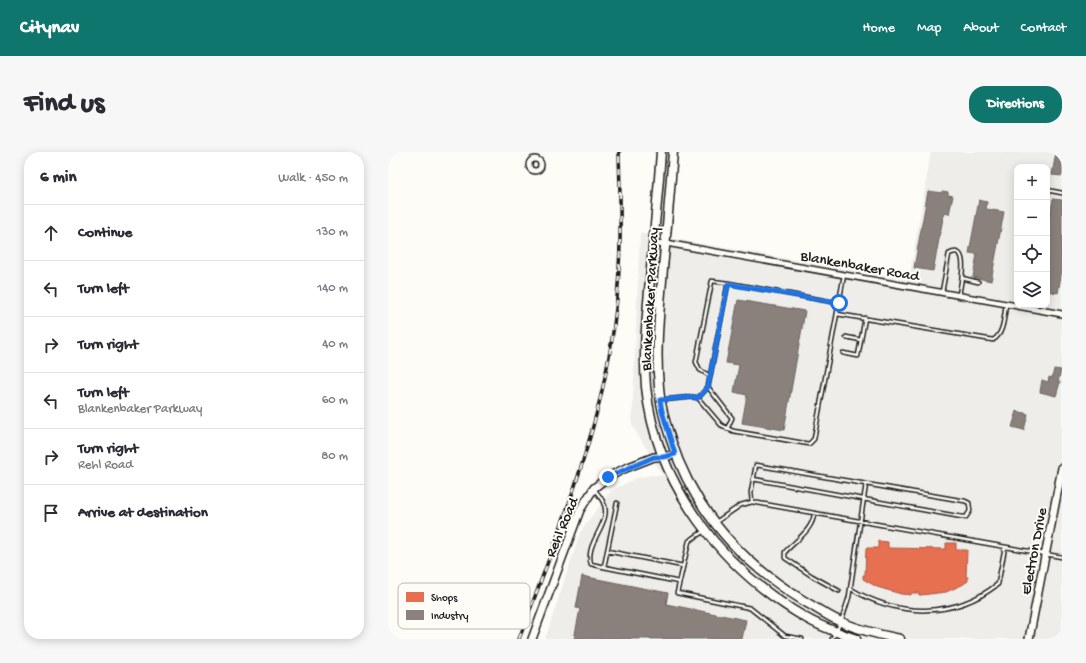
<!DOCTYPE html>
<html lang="en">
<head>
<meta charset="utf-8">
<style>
  body { margin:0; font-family:"Gochi Hand",sans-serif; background:#f7f7f7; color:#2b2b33 }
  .controls { position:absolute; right:12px; top:12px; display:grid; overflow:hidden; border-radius:8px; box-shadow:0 2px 10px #0003 }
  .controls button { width:36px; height:36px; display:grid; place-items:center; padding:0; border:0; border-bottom:1px solid #e1e1e2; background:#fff; color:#2b2b33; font:20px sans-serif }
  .stop { position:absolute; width:12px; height:12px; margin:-9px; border:3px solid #1a73e8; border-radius:50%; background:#fff }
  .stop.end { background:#1a73e8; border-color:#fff; box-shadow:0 1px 4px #0008 }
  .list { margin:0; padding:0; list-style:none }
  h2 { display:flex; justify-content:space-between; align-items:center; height:52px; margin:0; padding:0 16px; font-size:17px }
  h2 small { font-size:13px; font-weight:400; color:#7c7c81 }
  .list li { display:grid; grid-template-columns:26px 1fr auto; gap:12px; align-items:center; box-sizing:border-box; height:56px; padding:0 16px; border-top:1px solid #e1e1e2 }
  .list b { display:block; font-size:15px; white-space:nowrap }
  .list p { margin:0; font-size:13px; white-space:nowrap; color:#7c7c81 }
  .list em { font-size:13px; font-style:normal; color:#7c7c81 }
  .icon { flex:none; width:22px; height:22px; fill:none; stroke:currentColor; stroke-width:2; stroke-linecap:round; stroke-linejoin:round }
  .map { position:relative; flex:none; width:674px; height:487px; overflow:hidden; border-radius:16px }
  header { display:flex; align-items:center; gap:24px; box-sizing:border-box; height:56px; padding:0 20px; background:#0f766e; color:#fff }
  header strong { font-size:19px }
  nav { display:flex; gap:22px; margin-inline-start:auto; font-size:14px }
  .intro { display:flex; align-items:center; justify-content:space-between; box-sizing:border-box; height:96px; padding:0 24px }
  h1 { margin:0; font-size:28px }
  .button { padding:10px 18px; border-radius:16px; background:#0f766e; color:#fff; font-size:14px; font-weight:700 }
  main { display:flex; gap:24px; padding:0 24px }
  aside { flex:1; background:#fff; border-radius:16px; box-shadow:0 2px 10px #0003 }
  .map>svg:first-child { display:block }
  .built { fill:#eeede9; fill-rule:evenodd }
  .shops { fill:#e76f51; stroke:#aa5641 }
  .industry { fill:#8a817c; stroke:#69635f }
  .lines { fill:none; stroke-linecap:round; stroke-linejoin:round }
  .lane-casing { stroke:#1c1c1c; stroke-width:5.5 }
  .street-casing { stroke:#1c1c1c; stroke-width:8 }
  .secondary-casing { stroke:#1c1c1c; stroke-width:10 }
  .primary-casing { stroke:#1c1c1c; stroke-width:11 }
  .lane { stroke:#fdfcf7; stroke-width:2.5 }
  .street { stroke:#fdfcf7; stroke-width:5 }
  .secondary { stroke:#fdfcf7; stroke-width:7 }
  .primary { stroke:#fdfcf7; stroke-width:8 }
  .rail-casing { stroke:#1c1c1c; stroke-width:3.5 }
  .rail { stroke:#fdfcf7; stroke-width:2; stroke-dasharray:6; stroke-linecap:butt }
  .route { stroke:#1a73e8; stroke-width:5 }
  .labels { text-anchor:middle; stroke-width:4; stroke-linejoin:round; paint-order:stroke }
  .street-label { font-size:15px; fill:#1c1c1c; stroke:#fdfcf7 }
  .key { fill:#fdfcf7; stroke:#bab9b5; stroke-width:1 }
  .key-label { font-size:11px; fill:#1c1c1c }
</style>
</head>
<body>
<header>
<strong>Citynav</strong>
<nav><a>Home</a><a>Map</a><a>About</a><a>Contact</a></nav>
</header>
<div class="intro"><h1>Find us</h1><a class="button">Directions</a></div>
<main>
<aside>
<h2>6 min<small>Walk · 450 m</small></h2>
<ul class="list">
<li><svg class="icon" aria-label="ahead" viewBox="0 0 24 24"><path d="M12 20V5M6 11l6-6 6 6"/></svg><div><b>Continue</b></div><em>130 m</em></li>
<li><svg class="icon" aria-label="left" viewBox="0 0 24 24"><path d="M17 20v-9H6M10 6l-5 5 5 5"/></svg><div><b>Turn left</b></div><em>140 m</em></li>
<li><svg class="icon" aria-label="right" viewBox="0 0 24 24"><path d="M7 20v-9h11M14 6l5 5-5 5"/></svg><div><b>Turn right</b></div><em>40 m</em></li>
<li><svg class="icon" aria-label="left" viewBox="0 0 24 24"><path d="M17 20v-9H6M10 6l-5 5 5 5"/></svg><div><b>Turn left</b><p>Blankenbaker Parkway</p></div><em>60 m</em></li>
<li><svg class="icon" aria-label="right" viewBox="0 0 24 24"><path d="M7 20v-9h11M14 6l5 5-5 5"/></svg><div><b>Turn right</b><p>Rehl Road</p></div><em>80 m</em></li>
<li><svg class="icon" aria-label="arrive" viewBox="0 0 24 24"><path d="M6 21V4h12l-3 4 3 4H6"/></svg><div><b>Arrive at destination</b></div></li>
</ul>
</aside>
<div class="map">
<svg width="674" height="487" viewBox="0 0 674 487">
  <rect width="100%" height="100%" fill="#fdfcf7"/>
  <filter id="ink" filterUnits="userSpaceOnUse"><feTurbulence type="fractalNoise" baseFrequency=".025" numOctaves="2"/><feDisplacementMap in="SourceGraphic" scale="8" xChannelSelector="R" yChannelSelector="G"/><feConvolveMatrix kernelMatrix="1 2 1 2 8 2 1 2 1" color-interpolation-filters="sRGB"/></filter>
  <g filter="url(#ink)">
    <path class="built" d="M543,0h131v487h-517l35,-106 10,-15 21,-27 25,-13 15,-3 12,1 -31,-51 8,-192 269,47zM629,15h30v138h-30z"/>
    <path class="shops" d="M490,389l10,1v6l58,1v-6h10v7h11l-1,27h2v4l-6,4 -16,7 -25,3h-2v-2h-8v2l-10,-1 -24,-7 -14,-8v-4h2l1,-27h12z"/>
    <path class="industry" d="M668,0h6v24l-10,-1z
      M540,39l14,2v-2l6,1v3l5,1 -4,18 -5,-1 -11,58 -19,-3z
      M665,47l9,1v70l-4,23 -11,-2v-60z
      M591,48l8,2 -1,7 18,3 -13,69 -18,-4 4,-23 -8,-1z
      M350,148l67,11 -21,119 -42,-7 5,-28 -13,-3 5,-27 -13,-2z
      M666,217l7,1 -3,12h2l-4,14 -16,-4 2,-12 6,2 1,-5 3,1z
      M629,259l11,3 -4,16 -12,-3z
      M194,424l86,17 -2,11 80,16 -4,19h-168l6,-30 -4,-1z"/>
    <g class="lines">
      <g class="lane-casing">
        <path id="lane" d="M659,38l15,3
          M574,126l16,4
          M554,140l7,-38c22,-12 11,33 10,41
          M449,162l156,26c11,-6 11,-24 13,-35
          M458,185l15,3
          M455,201l15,3 7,-38
          M322,224l-10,-6 -4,-8 16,-81 16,2
          M310,246l10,-11
          M273,248l32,-3 5,1 23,27 12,6 76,13 5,-5 30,-164
          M339,277l5,-11 -24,-31 20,-104 111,20
          M365,327l209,38h4l4,-6 -1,-8 -4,-2 -99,-17
          M206,337c3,4 7,8 9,13 11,19 -19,40 -12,62l13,3 13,-64
          M364,350l-1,-10 5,-27 110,19 -17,113 -8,25 -9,17
          M426,361c0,16 -19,28 -29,39v6l27,18 27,15
          M328,370l25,-17 11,-3 310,55
          M316,379l-15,10 -12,52 73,15 35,28 17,3
          M219,399l76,15
          M216,415l75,15
          M463,437c47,28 103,30 147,-5l7,-37"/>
      </g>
      <g class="street-casing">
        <path id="street" d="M141 13a6 6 0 1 1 12 0a6 6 0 1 1-12 0Z
          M265,92l13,-1 396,71"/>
      </g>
      <g class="secondary-casing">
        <path id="secondary" d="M144,487l48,-129 14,-22 14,-11 18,-9 28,-11h10l11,-3
          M641,487l33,-171"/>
      </g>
      <g class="primary-casing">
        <path id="primary" d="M273,0c-3,42 -7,84 -11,127 -3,36 -7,72 -4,108 10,98 76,182 160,231 15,9 33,15 50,21
          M285,0c-3,39 -6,77 -10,116 -3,39 -8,79 -4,119 1,18 6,35 12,53 23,71 69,122 133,161 12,7 24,15 37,21 19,8 39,13 59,17"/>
      </g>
      <use href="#lane" class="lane"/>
      <use href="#street" class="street"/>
      <use href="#secondary" class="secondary"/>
      <use href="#primary" class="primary"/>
      <g class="rail-casing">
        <path id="rail" d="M131,487c35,-94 74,-189 91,-288 12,-66 11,-132 9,-199"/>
      </g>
      <use href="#rail" class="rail"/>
    </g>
  </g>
  <g class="lines" filter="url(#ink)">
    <path class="route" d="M220,325l46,-20h10l11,-3 -13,-43 -2,-11 33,-3 5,1 10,-11 20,-103 111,19"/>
  </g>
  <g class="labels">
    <g class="street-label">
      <text transform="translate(472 113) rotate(10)" y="5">Blankenbaker Road</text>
      <text transform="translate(261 147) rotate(-87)" y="5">Blankenbaker Parkway</text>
      <text transform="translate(173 375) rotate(-67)" y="5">Rehl Road</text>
      <text transform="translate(645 399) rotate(-79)" y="5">Electron Drive</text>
    </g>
  </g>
  <rect x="10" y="431" width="132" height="46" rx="6" class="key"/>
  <rect x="18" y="440" width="18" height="10" fill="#e76f51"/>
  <rect x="18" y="458" width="18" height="10" fill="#8a817c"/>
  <g class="key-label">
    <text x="43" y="449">Shops</text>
    <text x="43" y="467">Industry</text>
  </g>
</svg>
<div class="controls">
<button>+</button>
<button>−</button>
<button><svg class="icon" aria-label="locate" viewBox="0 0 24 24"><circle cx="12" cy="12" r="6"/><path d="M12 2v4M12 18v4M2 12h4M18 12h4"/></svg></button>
<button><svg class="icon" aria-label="layers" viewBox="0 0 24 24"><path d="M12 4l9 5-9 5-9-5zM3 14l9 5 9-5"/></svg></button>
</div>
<div class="stop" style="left:451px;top:151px"></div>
<div class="stop end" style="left:220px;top:325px"></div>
</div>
</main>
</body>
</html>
